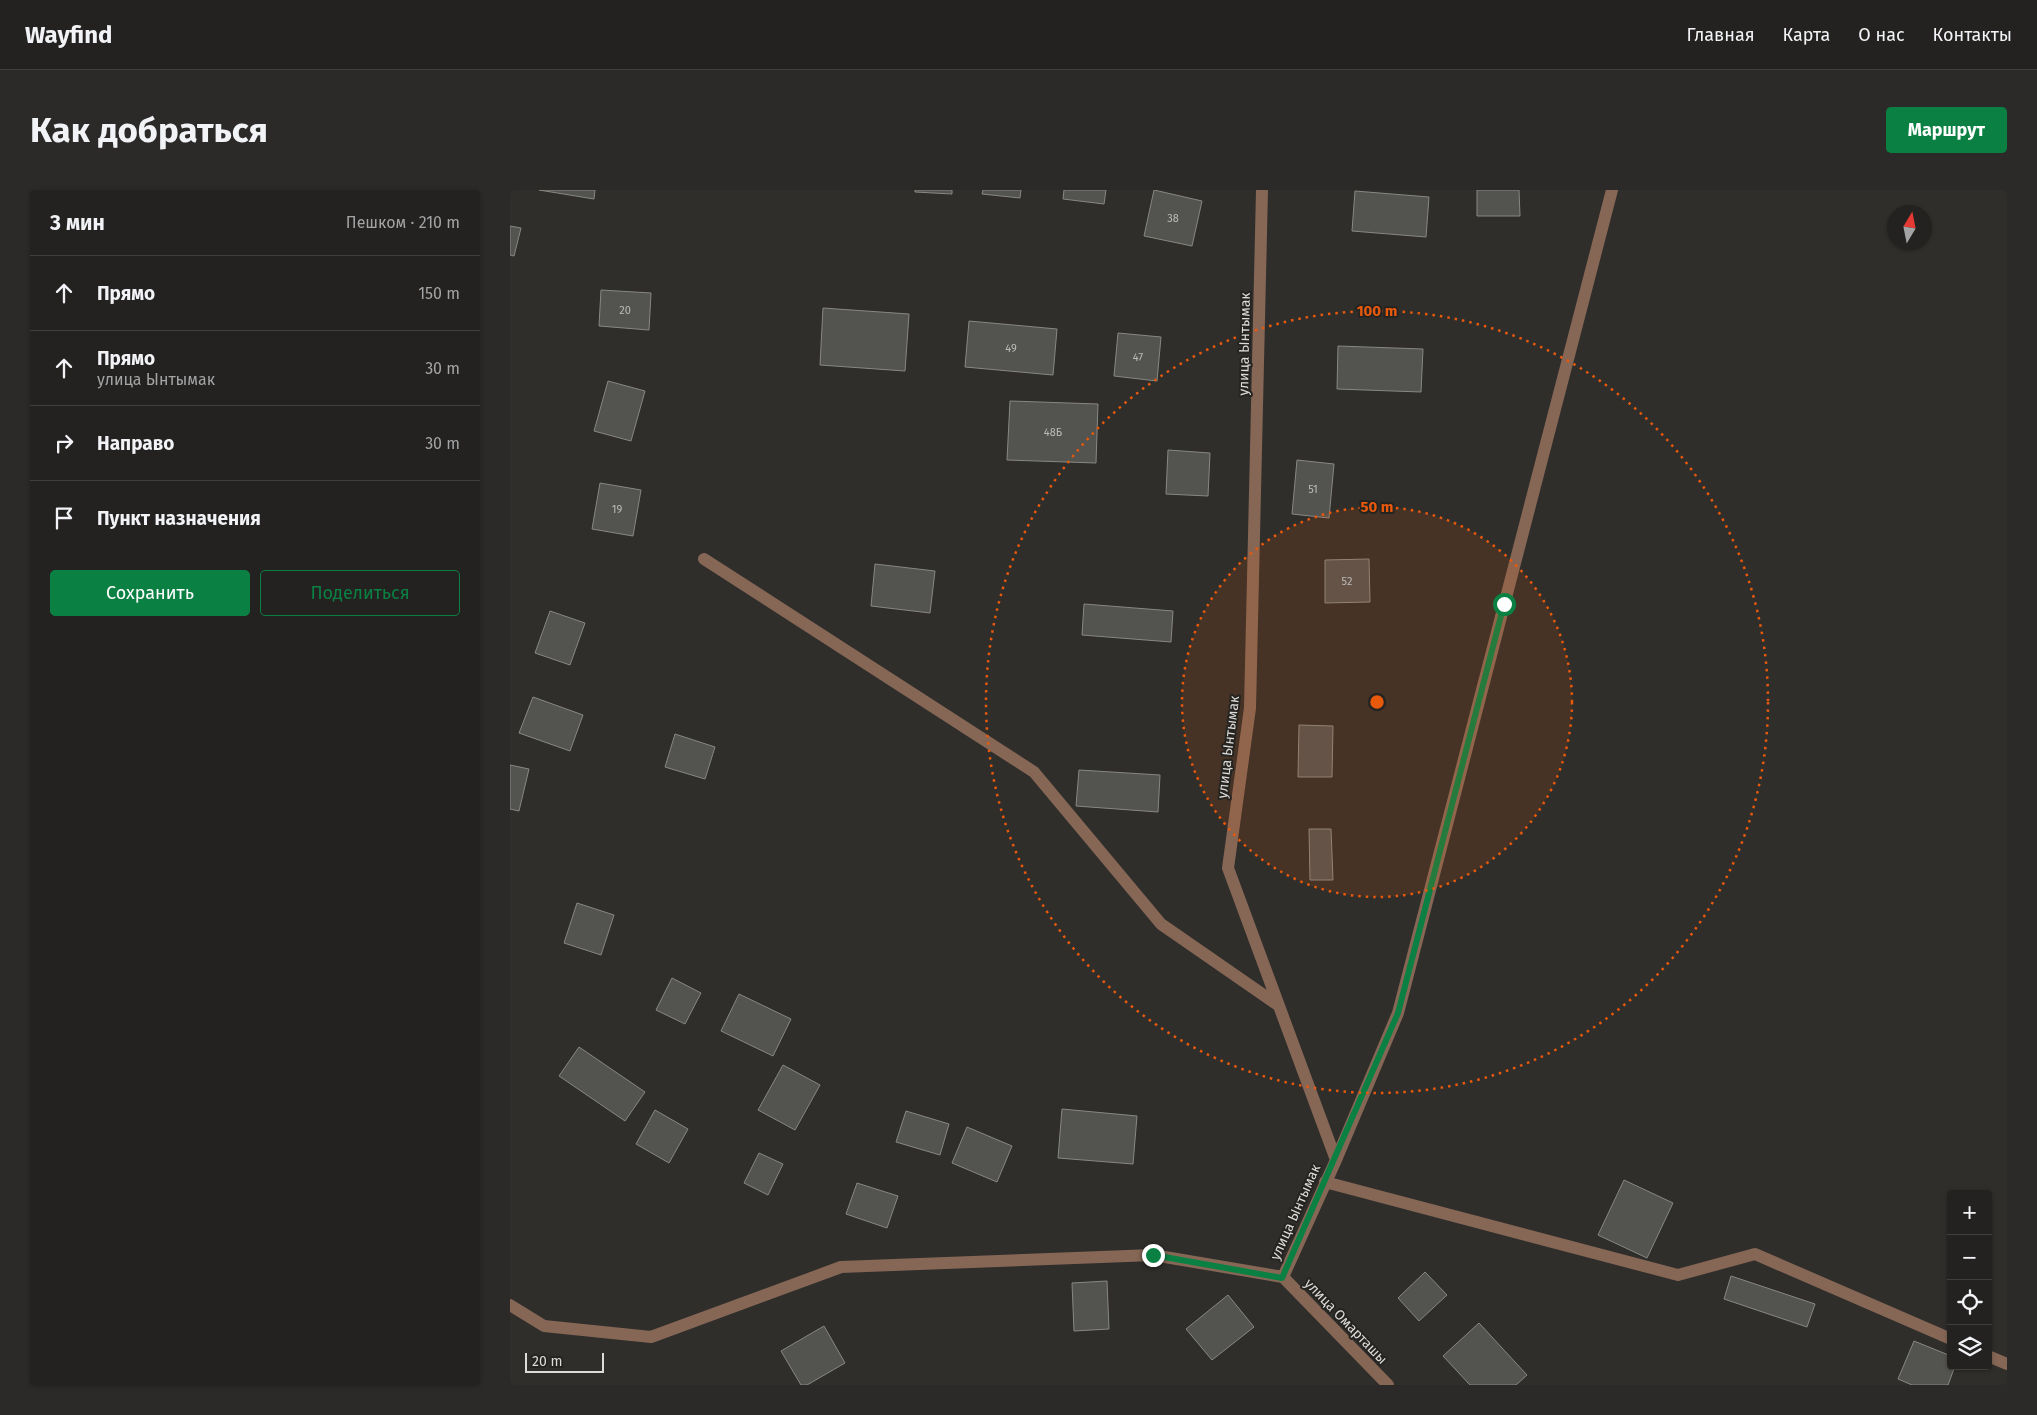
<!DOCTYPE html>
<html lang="ru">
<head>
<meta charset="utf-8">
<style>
  body { margin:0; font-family:"Fira Sans",sans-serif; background:#2c2a29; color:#f1f3f6 }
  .controls { position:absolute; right:15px; bottom:15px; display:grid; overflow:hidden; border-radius:5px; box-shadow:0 1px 4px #0004 }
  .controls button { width:45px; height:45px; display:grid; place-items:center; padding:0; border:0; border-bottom:1px solid #413f3e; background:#242220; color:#f1f3f6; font:25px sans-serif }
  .compass { position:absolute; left:1377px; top:15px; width:45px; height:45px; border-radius:50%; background:#242220; box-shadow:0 1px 4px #0004; rotate:10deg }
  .scale { position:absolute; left:15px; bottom:12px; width:79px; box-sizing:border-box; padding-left:5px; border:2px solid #dddcda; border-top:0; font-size:14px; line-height:18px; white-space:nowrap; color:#dddcda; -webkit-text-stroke:4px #262421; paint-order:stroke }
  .stop { position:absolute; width:15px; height:15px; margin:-11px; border:4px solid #0b8043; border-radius:50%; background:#fff }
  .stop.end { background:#0b8043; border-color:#fff; box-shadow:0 1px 5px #0008 }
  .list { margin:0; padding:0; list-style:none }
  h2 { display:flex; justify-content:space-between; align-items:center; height:65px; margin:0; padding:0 20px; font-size:21px }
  h2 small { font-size:16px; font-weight:400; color:#a3a4a5 }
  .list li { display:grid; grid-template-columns:32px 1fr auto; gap:15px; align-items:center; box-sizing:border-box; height:75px; padding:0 20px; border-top:1px solid #413f3e }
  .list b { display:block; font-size:19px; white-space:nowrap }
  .list p { margin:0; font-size:16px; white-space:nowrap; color:#a3a4a5 }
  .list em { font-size:16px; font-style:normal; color:#a3a4a5 }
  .actions { display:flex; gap:10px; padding:15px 20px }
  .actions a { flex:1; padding:11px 0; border:1px solid #0b8043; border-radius:5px; text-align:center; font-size:18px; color:#0b8043 }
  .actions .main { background:#0b8043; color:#fff }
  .icon { flex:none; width:28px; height:28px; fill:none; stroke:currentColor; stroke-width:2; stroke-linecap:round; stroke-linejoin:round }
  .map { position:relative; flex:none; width:1497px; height:1195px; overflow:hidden; border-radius:5px }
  header { display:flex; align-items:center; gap:30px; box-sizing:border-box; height:70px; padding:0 25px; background:#242220; border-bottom:1px solid #413f3e }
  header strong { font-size:24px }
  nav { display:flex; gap:28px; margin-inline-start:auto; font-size:18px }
  .intro { display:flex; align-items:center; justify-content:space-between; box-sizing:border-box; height:120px; padding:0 30px }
  h1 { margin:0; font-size:35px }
  .button { padding:12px 22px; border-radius:5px; background:#0b8043; color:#fff; font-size:18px; font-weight:700 }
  main { display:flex; gap:30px; padding:0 30px }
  aside { flex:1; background:#242220; border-radius:5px; box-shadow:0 1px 4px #0004 }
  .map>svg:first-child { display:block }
  .building { fill:#53534f; stroke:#888883 }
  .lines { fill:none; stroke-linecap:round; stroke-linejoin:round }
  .minor { stroke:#866756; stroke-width:12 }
  .route { stroke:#0b8043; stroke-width:6 }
  .ring { fill:none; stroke:#e8590c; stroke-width:2.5; stroke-dasharray:2.5 5 }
  .labels { text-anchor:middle; stroke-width:4; stroke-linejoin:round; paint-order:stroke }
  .number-label { font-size:11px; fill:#babab7 }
  .street-label { font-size:14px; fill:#dddcda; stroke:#262421 }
  .centre { fill:#e8590c; stroke:#262421; stroke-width:2.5 }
  .ring-label { font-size:15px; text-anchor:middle; font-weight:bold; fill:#e8590c; stroke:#262421; stroke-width:4; stroke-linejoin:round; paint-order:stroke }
</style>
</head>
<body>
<header>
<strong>Wayfind</strong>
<nav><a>Главная</a><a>Карта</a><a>О нас</a><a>Контакты</a></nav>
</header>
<div class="intro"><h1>Как добраться</h1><a class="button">Маршрут</a></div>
<main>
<aside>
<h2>3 мин<small>Пешком · 210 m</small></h2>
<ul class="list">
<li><svg class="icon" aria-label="ahead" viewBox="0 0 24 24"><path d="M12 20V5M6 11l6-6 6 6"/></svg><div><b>Прямо</b></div><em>150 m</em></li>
<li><svg class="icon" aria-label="ahead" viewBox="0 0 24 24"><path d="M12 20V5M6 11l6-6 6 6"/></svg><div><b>Прямо</b><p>улица Ынтымак</p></div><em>30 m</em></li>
<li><svg class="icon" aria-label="right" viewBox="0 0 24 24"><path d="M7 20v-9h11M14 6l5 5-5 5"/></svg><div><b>Направо</b></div><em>30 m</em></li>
<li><svg class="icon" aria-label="arrive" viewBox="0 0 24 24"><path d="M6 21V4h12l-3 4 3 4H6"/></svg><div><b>Пункт назначения</b></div></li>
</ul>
<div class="actions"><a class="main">Сохранить</a><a>Поделиться</a></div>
</aside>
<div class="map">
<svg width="1497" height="1195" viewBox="0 0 1497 1195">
  <rect width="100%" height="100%" fill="#302e2b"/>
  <path class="building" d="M29,0h56l-1,9z
    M405,0h37v4l-37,-2z
    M473,0h38l-1,8 -38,-4z
    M554,0h42l-2,14 -41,-5z
    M644,0l48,11 -10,45 -48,-10z
    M967,0h42l1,26h-43z
    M845,1l74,6 -3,40 -74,-6z
    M0,36l11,2 -7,28 -4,-1z
    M91,100l50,3 -2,37 -50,-4z
    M313,118l86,6 -4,57 -85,-6z
    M459,131l88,8 -4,46 -88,-8z
    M608,143l43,4 -4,44 -43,-5z
    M828,156l85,3 -2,43 -84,-3z
    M98,191l37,10 -14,50 -37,-10z
    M500,211l88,3 -2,59 -89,-3z
    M658,260l42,3 -2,43 -42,-2z
    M787,270l37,4 -5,54 -37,-4z
    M90,293l41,7 -8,46 -41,-7z
    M859,369l1,43 -45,1v-43z
    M365,374l60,7 -5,42 -59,-7z
    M574,414l89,7 -2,31 -89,-7z
    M40,421l35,12 -15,42 -35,-12z
    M23,507l50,18 -13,36 -51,-18z
    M789,535l34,1 -1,51h-34z
    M165,544l40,13 -10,32 -40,-12z
    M0,575l19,4 -10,42 -9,-2z
    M569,580l81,5 -2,37 -82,-6z
    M799,639h22l2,51h-23z
    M67,713l37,12 -13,40 -37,-12z
    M162,788l29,15 -16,31 -29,-14z
    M229,804l52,25 -18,37 -52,-25z
    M69,857l66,45 -20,29 -66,-45z
    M273,875l37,20 -25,45 -37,-20z
    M552,919l75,7 -4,48 -75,-6z
    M145,920l33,19 -19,34 -33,-19z
    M396,921l43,13 -9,31 -44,-13z
    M457,937l45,19 -15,36 -45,-19z
    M249,963l24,11 -15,31 -24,-12z
    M1114,990l49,23 -26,55 -49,-23z
    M347,993l41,13 -11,32 -41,-14z
    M915,1082l22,23 -28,26 -21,-23z
    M1221,1086l84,28 -8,23 -83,-28z
    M597,1091l2,48 -35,2 -2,-48z
    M718,1105l26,32 -42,33 -26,-31z
    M969,1133l48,52 -11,10h-46l-27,-29z
    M314,1136l21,37 -38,22h-6l-20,-34z
    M1404,1151l37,15v10h4l-7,19h-36l-14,-6z"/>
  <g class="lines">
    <path class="minor" d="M752,0l-12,518 -22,160 108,292 -53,117
      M194,369l330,213 127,152 117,81
      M826,970l62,-147 214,-823
      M815,992l353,93 77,-21 196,85
      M773,1087l105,108
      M0,1115l34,21 107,11 190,-70 312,-12 130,22
      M1478,1166l19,8"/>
  </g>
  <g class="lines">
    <path class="route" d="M643,1065l129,23 116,-265 106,-409"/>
  </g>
  <circle cx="867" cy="512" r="195" fill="#e8590c" fill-opacity=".12"/>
  <g class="ring">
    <circle cx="867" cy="512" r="195"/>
    <circle cx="867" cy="512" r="391"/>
  </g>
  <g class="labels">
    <g class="number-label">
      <text x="663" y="32">38</text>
      <text x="115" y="124">20</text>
      <text x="501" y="162">49</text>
      <text x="628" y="171">47</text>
      <text x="543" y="246">48Б</text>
      <text x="803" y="303">51</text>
      <text x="107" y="323">19</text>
      <text x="837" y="395">52</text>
    </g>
    <g class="street-label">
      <text transform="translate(734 154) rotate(-89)" y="5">улица Ынтымак</text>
      <text transform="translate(718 557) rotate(-83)" y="5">улица Ынтымак</text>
      <text transform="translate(785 1022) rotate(-66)" y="5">улица Ынтымак</text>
      <text transform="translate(836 1131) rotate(46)" y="5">улица Омарташы</text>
    </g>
  </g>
  <circle cx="867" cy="512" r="8" class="centre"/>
  <g class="ring-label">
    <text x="867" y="126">100 m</text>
    <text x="867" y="322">50 m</text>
  </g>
</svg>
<div class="controls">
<button>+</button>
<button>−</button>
<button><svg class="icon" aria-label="locate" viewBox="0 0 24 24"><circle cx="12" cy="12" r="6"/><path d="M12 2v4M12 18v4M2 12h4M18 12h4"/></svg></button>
<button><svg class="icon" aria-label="layers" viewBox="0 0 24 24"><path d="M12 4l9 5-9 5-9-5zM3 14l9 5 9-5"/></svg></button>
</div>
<svg class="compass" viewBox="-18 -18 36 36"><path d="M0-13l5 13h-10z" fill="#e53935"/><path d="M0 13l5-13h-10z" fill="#a3a4a5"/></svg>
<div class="scale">20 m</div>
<div class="stop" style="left:994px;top:414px"></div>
<div class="stop end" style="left:643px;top:1065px"></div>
</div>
</main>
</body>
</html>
